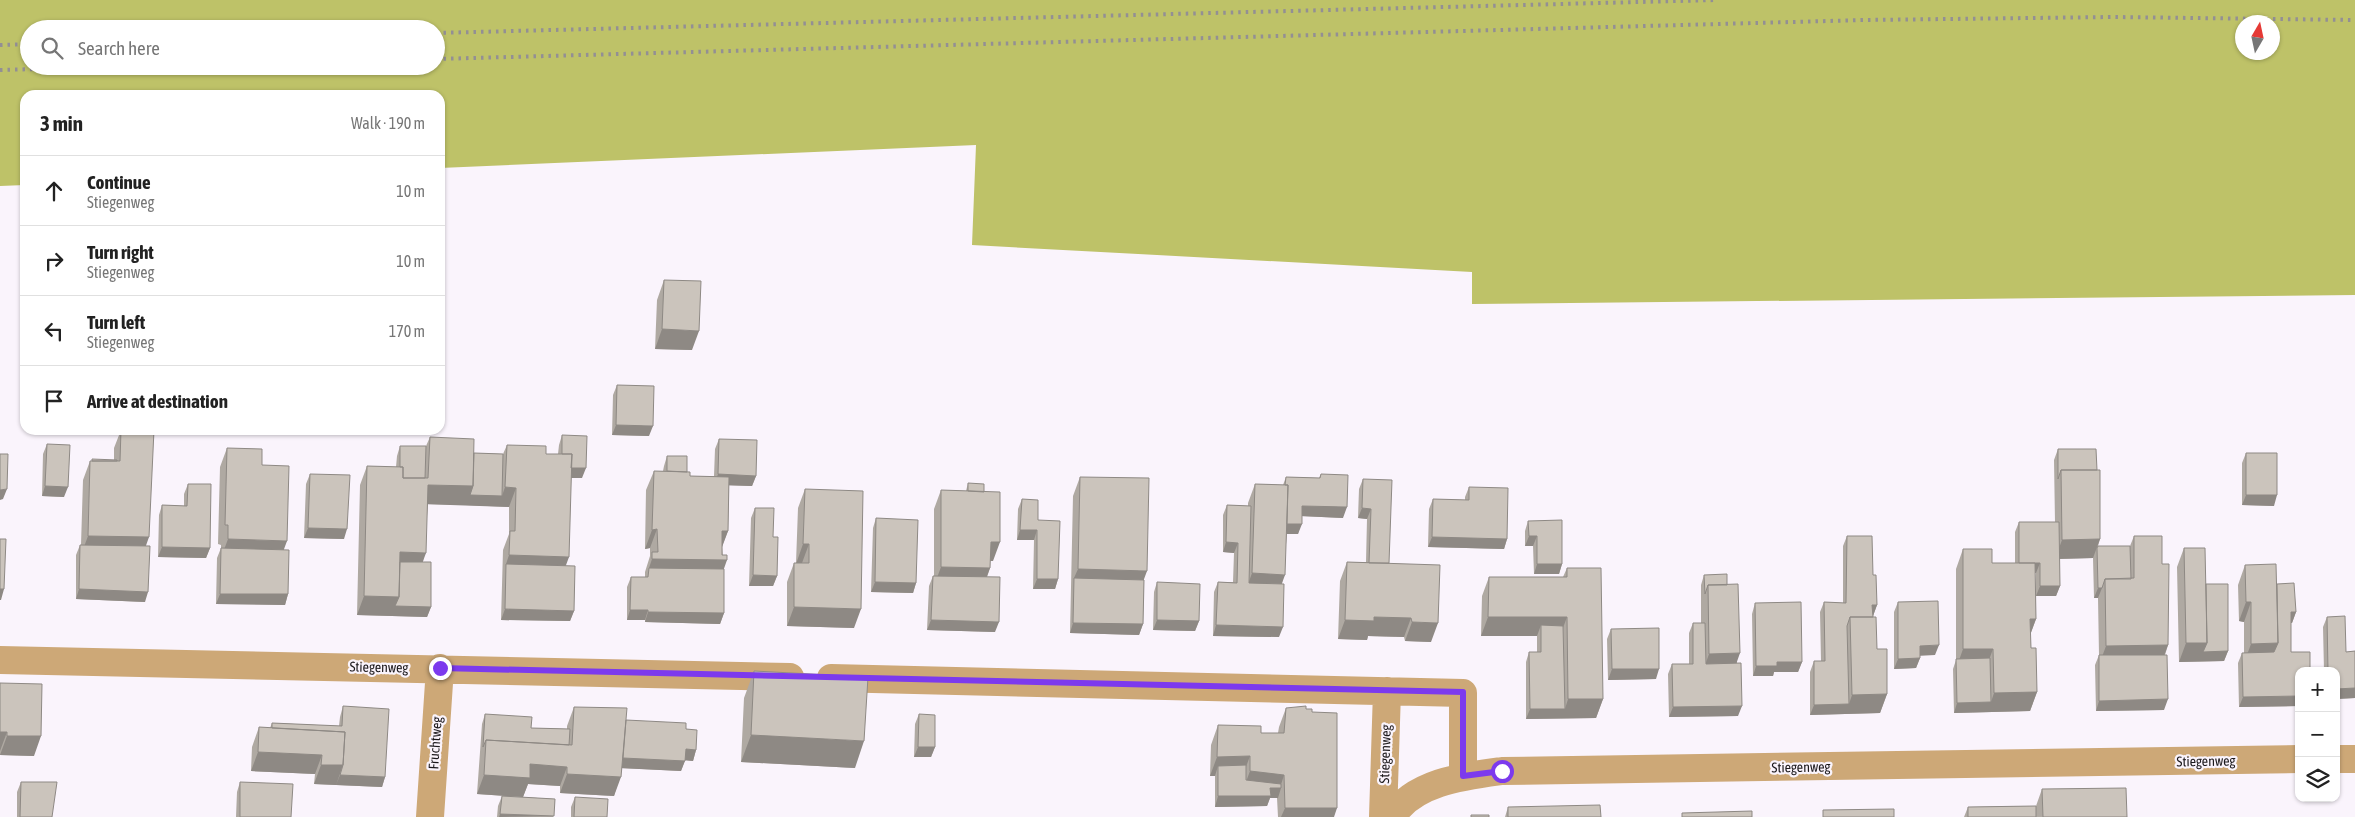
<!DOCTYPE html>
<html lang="en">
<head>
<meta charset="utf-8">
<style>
  body { margin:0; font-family:"Asap Condensed",sans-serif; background:#f2f2f2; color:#222 }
  .controls { position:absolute; right:15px; bottom:15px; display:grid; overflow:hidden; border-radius:10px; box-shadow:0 1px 4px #0004 }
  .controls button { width:45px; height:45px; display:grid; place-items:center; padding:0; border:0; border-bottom:1px solid #e0e0e0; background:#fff; color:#222; font:25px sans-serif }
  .compass { position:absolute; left:2235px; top:15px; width:45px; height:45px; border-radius:50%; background:#fff; box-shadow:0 1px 4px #0004; rotate:9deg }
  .stop { position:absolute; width:15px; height:15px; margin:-11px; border:4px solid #7c3aed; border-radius:50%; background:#fff }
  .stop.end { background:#7c3aed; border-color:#fff; box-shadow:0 1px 5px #0008 }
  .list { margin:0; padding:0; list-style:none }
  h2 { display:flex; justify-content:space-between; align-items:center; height:65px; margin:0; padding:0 20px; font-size:21px }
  h2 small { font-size:16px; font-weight:400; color:#767676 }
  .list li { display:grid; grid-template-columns:32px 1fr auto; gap:15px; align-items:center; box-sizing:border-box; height:70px; padding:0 20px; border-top:1px solid #e0e0e0 }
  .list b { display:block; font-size:19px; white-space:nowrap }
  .list p { margin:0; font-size:16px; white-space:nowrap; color:#767676 }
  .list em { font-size:16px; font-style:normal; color:#767676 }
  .icon { flex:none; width:28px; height:28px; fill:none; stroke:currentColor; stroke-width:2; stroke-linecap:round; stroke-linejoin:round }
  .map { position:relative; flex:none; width:2355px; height:817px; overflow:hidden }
  .search { position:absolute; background:#fff; box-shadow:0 1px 4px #0004; left:20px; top:20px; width:425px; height:55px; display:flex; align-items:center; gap:12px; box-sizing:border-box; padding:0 18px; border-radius:28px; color:#767676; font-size:19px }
  .panel { position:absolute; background:#fff; box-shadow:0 1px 4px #0004; left:20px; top:90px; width:425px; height:345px; border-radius:15px }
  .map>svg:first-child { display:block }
  .forest { fill:#bec268; fill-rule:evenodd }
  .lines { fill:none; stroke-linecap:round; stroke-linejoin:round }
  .street { stroke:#cda877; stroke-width:28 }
  .rail { stroke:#938f94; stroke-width:4; stroke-dasharray:2.5 5; stroke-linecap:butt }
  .wall { fill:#afa9a2 }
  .shaded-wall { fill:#8e8984 }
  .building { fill:#cbc4bc; stroke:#8e8984 }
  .route { stroke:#7c3aed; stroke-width:6 }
  .labels { text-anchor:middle; stroke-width:4.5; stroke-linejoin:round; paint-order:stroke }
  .street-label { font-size:14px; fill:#1b181b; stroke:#faf4fc }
</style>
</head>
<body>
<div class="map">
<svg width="2355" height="817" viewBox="0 0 2355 817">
  <rect width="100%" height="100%" fill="#faf4fc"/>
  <path class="forest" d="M0,0h2355v295l-883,9v-32l-500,-27 4,-100 -536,23v-73h-415v90l-25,1zM2242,22h30v30h-30zM29,29h407v37h-407z"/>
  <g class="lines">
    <path class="street" d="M0,660l790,17
      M831,678l632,15v83
      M2336,759h19
      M430,817l10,-149
      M1383,817l4,-126
      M1392,817c21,-35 73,-41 110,-46l797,-12"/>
    <path class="rail" d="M436,33l1280,-33
      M0,45l29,-1
      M436,59l1429,-39 248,-3 242,3
      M0,70l150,-4"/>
  </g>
  <path class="wall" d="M664,280l28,70 -37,-1 2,-49z
    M617,385l32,51 -37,-1 1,-40z
    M121,430l25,116 -1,56 -69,-3v-44l4,-10h1l2,-65 7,-19 24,-1v-12z
    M562,435l20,43h-11l-6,88 9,45 -4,10 -69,-1 2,-70 6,-16v-27l-43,-2 -38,-1 -5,58 8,45 -4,10 -70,-2 3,-130 7,-19 29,1 1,-11 3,-10h26l4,-9 44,16 29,1 4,-9 39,9h12l1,-9z
    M719,439l37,37 -4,10 -23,-1 -1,46 -6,15 2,23v44l-4,11 -75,-2v-2h-18v-33l4,-10h14v-5l5,-16v-8l-5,1 1,-59 8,-19h9l1,-5 3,-10 20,16 3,4h24l1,-27z
    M47,444l17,53 -22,-1 1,-42z
    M227,448l35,17 22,85 4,44 -3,11 -69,-1 1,-46 4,-10v-3l-3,-1 2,-77z
    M2058,449l39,21 3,69 -2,7h32l4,-10 28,28 6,81 -3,10 -1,55 -68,1 -1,-46 4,-10 -1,-57h-4l-1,-40 -34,1 1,27 -4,10h-20v-23h-1l1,46 -6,16 1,13 6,44 -7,19 -76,2 -1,-44 3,-9v-91l7,-20 29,14h23v-31l4,-10h36l-1,-62z
    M2246,453l28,53 -32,-1v-42z
    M310,474l34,65 -40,-1 2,-54z
    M1321,474l22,44 -41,-2 -4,18h-11l-5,50 -3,53 -66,-1 1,-44 4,-10h15l1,-29 -11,-1v-37l4,-10 21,1v-3l7,-19 28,1 3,-8 33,1z
    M1080,477l64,103 -1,44 -4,11 -69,-2 3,-137z
    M1363,479l26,84 42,79 -26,-1 -1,-4 -36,-1 -1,4 -29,-1 2,-58 7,-19h19l1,-43 -9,-1 1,-29z
    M968,483l16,9 9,69h-3v7l-3,9 8,55 -68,-2 2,-44 4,-10h1v-67l7,-19 25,1z
    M188,484l22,64 -4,10 -48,-1 1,-42 3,-10 22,1v-12z
    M1469,487l38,52 -3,10 -76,-2 1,-38 4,-10 32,1v-3z
    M805,489l49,139 -67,-2v-44l7,-19h2l2,-55z
    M1022,499l16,21 20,59 -3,10h-22l1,-49h-17l1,-31z
    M755,508l18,29 4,39 -4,10h-24l2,-68z
    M876,518l40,65 -3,10 -42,-1 2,-64z
    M1528,521l34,43 -3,10h-25l-1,-28h-8v-15z
    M1847,536l26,39 4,30 -4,11 4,33 10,45 -7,19 -70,2v-43l4,-11h7l-1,-49 4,-10 19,1v-57z
    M2184,548l22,36 22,67 -4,10 -45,1 -2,-95z
    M2245,565l32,19 19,28 -4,11h-1v29l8,19v35l-60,1 -1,-44 4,-10h2v-31l-5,-1 -1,-36z
    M1567,568l36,131 -7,19 -70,1v-57l3,-10h8v-16h-56l1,-40 7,-19h74z
    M1704,575l23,10 10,78 1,53 -69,1 -1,-43 4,-10h17v-31l4,-10h8v-38z
    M1157,582l42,39 -4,10 -42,-1 1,-38z
    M1898,602l37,53h-15v3l-4,10 -22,1v-57z
    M1755,603l47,59 -4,10h-24l-1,4h-20l-1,-62z
    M2327,617l19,35 9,-1v47l-19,1v-28h-12l-1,-44z
    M1611,629l45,50 -48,1 -1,-41z
    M754,671l101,97 -114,-6 3,-64z
    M0,683l34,73 -34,-1z
    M343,706l42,71 -3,10 -68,-3 1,-10 -64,-3 1,-24 7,-20 11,1 2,-5 67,3 1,-9z
    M574,707l52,13 60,9 10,21 -3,11 -8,-1 -4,11 -59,-3 -8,28 -54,-3v-7l-32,-2 -5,13 -46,-3 5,-70 3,-10 46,14 36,1v-3z
    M1286,708l20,1 6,3 22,105h-56l-1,-19h-7l-3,8 -52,1v-31h-5l1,-31 7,-20 43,8h17l1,-6z
    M919,714l16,33 -4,10h-17l1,-33z
    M21,782l31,35h-35v-25z
    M240,782l51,35h-55l1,-25z
    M2042,789l85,28h-163l4,-10 68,-1z
    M502,796l53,3 -2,18h-56l1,-11z
    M575,797l32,20h-36v-10z
    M1508,807l93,10h-96z"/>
  <path class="shaded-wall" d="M662,329l37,2 -7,19 -37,-1z
    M616,425l37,1 -4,10 -37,-1z
    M568,468h18l-4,10h-17z
    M718,474l38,2 -4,10 -38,-1z
    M428,485l45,1 29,10 3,-9 11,1 -7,19 -88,-3z
    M45,486l23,1 -4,10 -22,-1z
    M7,489l-4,10 -3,1v-10z
    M2246,495h31l-3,11 -32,-1z
    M1302,506l45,1 -4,11 -44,-2z
    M1362,508l9,1 -4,10 -9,-1z
    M1284,524h18l-4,10h-18z
    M308,528l39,1 -3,10 -40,-1z
    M657,529l-7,19 -5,1 7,-19z
    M1020,530h17l-3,10h-17z
    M722,531h6l-7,19z
    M88,536l61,1 -7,20 -61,-2z
    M1529,536h8l-4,10h-8z
    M1432,537l75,2 -3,10 -76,-2z
    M228,539l59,2 -7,19 -59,-2z
    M2100,539l-7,19 -38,1 7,-19z
    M991,542h9l-7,19h-9z
    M1226,542l12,1 -4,10 -11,-1z
    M803,544h6l-7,19 -6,1z
    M162,547l48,1 -4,10 -48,-1z
    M400,552l26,1 -7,19h-23z
    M509,555l60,2 -7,19 -56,-12z
    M652,559l75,1 -7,20 -71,-12z
    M2019,563h21l-4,10h-20z
    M1537,564h25l-3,10h-25z
    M941,567l49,1 -7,19 -49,-1z
    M1078,569l69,2 -7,19 -66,-12z
    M1252,573l33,2 -7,19 -33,-1z
    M753,575l24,1 -4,10h-24z
    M1037,579h21l-3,10h-22z
    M875,582l41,1 -3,10 -42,-1z
    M2040,586h20l-4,10h-20z
    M2098,588h4l-4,10h-4z
    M0,589h4l-3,11h-1z
    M79,589l69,3 -3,10 -69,-3z
    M220,594h68l-3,11 -69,-1z
    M364,596l35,1 32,10 -4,10 -70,-2z
    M2246,602h5l-7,20 -5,-1z
    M1872,605h5l-4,11h-4z
    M794,607l67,2 -7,19 -67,-2z
    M505,609l69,2 -4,10 -69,-1z
    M630,610h18l-3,10h-18z
    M648,612l76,1 -4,11 -75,-2z
    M2291,612h5l-4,11 -5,-1z
    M1374,617l37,1 -7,19 -36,-1 -1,4 -29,-1 7,-19z
    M1488,617h79l-7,19 -19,-11 -4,11h-56z
    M2030,619h6l-7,19z
    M931,620l68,2 -4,10 -68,-2z
    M1157,620l42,1 -4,10 -42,-1z
    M1412,622l26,1 -7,19 -26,-1z
    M1073,623l70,1 -4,11 -69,-2z
    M1216,625l67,2 -4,10 -66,-1z
    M2186,643h21l21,8 -4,10 -45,1z
    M2278,643l-7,19 -27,1 7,-19z
    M1939,645l-4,10 -19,1 4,-10z
    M2168,645l-7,19 -62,1 7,-19z
    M1963,649h30l-7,19 -30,1z
    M1740,653l-7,20 -31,1 7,-20z
    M1920,658l-4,10 -22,1 4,-10z
    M1777,662h25l-4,10h-24l-1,4h-20l3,-10z
    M1612,669h47l-3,10 -48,1z
    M2355,688v10l-19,1v-10z
    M2037,692l-7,19 -76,2 3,-10 34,-1 3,-9z
    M1887,694l-7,19 -70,2 4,-10 35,-1 3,-9z
    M2299,696v10l-60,1 4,-10z
    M1568,699h35l-7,19 -70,1 4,-10h35z
    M2168,699l-4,11 -68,1 3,-10z
    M1742,706l-4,10 -69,1 4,-10z
    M0,732h7l-7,19z
    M751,735l113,6 -9,27 -114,-6z
    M7,736h34l-7,20 -34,-1z
    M918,747h17l-4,10h-17z
    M686,749l10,1 -3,11 -11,-1z
    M258,752l64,3 -7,19 -64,-3z
    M1250,756l-7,19 -25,-9 -3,10h-5l7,-19z
    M622,758l63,3 -4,10 -63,-3z
    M530,764l37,3 -7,19 -32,-2 -5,13 -46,-3 7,-19z
    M321,765h22l-7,20 -22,-1z
    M1250,771l34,4 -4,13h1l-3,10h-8l-3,8 -52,1 3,-11 25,-6z
    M567,774l54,3 -7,19 -54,-3z
    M340,775l45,2 -3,10 -46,-2z
    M1285,808h52l-3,9h-53z
    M500,814l54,2 -55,1z"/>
  <path class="building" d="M664,280l37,1 -2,50 -37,-2z
    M617,385l37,1 -1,40 -37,-1z
    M121,430h33l-5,107 -61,-1 2,-75h30z
    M562,435l25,1 -1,32h-15l1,-14h-10z
    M430,437l44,2 -1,47 -45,-1 -2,68 -26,-1 -1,45 -35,-1 3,-130 36,1v11h25z
    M719,439l38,1 -1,36 -38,-2z
    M47,444l23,1 -2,42 -23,-1z
    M507,445l39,1v8h26l-3,103 -60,-2 1,-24h5l1,-43 -11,-1z
    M400,446h26l-1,32h-22v-11h-3z
    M227,448l35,1v16l27,1 -2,75 -59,-2v-14h-3z
    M2058,449h38l1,21h-36l-3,9z
    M474,453l29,1 -1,42 -32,-1 3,-9z
    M2246,453h31v42h-31z
    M0,454h8l-1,35 -7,1v7z
    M667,456h20v16l-20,-1z
    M92,459l25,1v1h-25z
    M2061,470h39v69l-38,1z
    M654,471l36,1v4l39,1 -1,54h-6v24h5v5l-75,-1v-7h6l-1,-23 -5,1z
    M310,474l40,1 -3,54 -39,-1z
    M1321,474l27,1 -1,32 -45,-1v18h-15l1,-39h-3l1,-8 34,1z
    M1080,477l69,1 -2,93 -69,-2z
    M1363,479l29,1 -3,83h-20l2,-54 -9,-1z
    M968,483l16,1v8l-16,-1z
    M188,484h23l-1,64 -48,-1v-42l25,1z
    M1255,484l33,1 -3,90 -33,-2z
    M1469,487l39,1 -1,51 -75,-2 1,-38 36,1z
    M805,489l58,2 -2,118 -67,-2v-44h15v-19h-6z
    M941,490l59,2v50h-9l-1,26 -49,-1z
    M1022,499l16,1v20l22,1 -2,58h-21v-49h-17z
    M1227,505l24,1 -2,77 35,1 -1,43 -67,-2 2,-43 19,1 1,-40 -12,-1z
    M755,508h19l-1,29h5l-1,39 -24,-1z
    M876,518l42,2 -2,63 -41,-1z
    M1562,520v44h-25v-28h-8l-1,-15z
    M2019,522h40l1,64h-20v-23h-21z
    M1847,536h25l1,39h3l1,30h-5l1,12h-23l-3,9 2,78 -35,1v-44h11l-1,-59 22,1z
    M2134,536h28v28h7l-1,81 -62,1 -1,-67 29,-1z
    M0,539h6l-2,50h-4z
    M80,545l70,1 -2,46 -69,-3z
    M2098,546h32l1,33h-26l-3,9h-4l-1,-40z
    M221,548l68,2 -1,44h-68z
    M2184,548h21l2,95h-21z
    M1963,549h29v14h43l1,56h-6l1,29h5l1,44 -43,1 -1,-44h-30z
    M400,562h31v45l-36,-1 4,-9z
    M1347,562l93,3 -2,58 -26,-1 -1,-4 -37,-1v4l-29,-1z
    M506,564l69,2 -1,45 -69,-2z
    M2276,564l2,79 -27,1v-42h-5l-1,-37z
    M649,568l75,1v44l-76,-1v-2h-18l1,-33h17z
    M1567,568h34l2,131h-35l-1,-82h-79l1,-40h78z
    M1727,574v11h-19l-3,9 -1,-19z
    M933,576l67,1 -1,45 -68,-2z
    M1074,578l70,2 -1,44 -70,-1z
    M1157,582l43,2 -1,37 -42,-1z
    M2294,583l2,29h-5v40h19v19h-11v25l-56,1 -1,-44 32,-1 4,-9 -1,-59z
    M1738,584l2,69 -31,1 -1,-69z
    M2206,584h22v67l-25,1 4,-9z
    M1938,601l1,44 -19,1v12l-22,1v-57z
    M1801,602l1,60h-25v4h-21l-1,-63z
    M2345,616l1,36 9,-1v37l-19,1v-18h-8l-1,-54z
    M1850,617h26l1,32h10v45l-35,1z
    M1693,623h12l1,41 35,-1 1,43 -69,1 -1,-43h21z
    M1541,625l22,1 2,83h-35l-1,-57h12z
    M1659,628v41h-47l-1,-40z
    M2099,655h68l1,44 -69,2z
    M1990,658l1,44 -34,1 -1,-44z
    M754,671l114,6 -4,64 -113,-6z
    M0,683l42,1 -1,52h-34v-4h-7z
    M343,706l46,3 -4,68 -45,-2 3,-10 2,-33 -73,-4v-5l70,3z
    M1306,706v3h6v3l25,1v95h-52l-1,-33 -34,-4v-15l-33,1 1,-32 43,1v7h23l2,-25z
    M574,707l53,1 -6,69 -54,-3v-7l-37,-3v14l-46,-3 2,-35 86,5z
    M485,714l47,3 -1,11 39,1 -1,16 -83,-5 -3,7z
    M919,714l16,1v32h-17z
    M626,720l60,3v6l11,1 -1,20 -10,-1 -1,12 -62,-3z
    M259,727l86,5 -2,33h-22l1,-10 -64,-3z
    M1246,765v15l35,4v4h-11l1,8h-53v-30z
    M21,782h36l-5,35h-32z
    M240,782l53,2 -2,33h-51z
    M2126,788l1,29h-84l-1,-28z
    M502,796l53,3 -1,17 -54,-2z
    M575,797l33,2 -1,18h-33z
    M1600,805l1,12h-93v-10z
    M2036,806v11h-68v-10z
    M1894,809v8h-71v-7z
    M1752,811v6h-70v-4z
    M1471,815h18v2h-18z"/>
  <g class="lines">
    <path class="route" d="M440,668l1023,24v84l39,-5"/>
  </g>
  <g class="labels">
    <g class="street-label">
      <text transform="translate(379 667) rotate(1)" y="5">Stiegenweg</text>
      <text transform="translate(435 743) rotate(-86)" y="5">Fruchtweg</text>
      <text transform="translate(1385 754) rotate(-88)" y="5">Stiegenweg</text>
      <text transform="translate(2206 761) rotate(-1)" y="5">Stiegenweg</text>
      <text transform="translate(1801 767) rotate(-1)" y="5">Stiegenweg</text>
    </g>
  </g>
</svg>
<div class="controls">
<button>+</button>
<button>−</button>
<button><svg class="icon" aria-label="layers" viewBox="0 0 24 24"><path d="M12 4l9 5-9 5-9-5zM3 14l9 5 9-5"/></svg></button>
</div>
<svg class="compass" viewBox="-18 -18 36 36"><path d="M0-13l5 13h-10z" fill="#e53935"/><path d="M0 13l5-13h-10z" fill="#767676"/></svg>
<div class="stop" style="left:1502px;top:771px"></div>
<div class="stop end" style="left:440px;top:668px"></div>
<div class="search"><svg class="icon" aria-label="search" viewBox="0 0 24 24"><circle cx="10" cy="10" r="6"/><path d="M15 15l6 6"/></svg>Search here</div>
<section class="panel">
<h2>3 min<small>Walk · 190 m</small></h2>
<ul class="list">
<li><svg class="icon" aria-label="ahead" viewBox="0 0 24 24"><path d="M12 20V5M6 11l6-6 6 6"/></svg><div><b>Continue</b><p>Stiegenweg</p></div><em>10 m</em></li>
<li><svg class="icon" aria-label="right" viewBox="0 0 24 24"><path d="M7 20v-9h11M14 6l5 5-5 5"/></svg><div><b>Turn right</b><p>Stiegenweg</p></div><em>10 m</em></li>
<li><svg class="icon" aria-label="left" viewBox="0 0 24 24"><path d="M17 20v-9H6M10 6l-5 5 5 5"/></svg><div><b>Turn left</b><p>Stiegenweg</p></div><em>170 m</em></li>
<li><svg class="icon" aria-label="arrive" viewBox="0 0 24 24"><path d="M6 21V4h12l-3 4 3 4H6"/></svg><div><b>Arrive at destination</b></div></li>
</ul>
</section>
</div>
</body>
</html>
